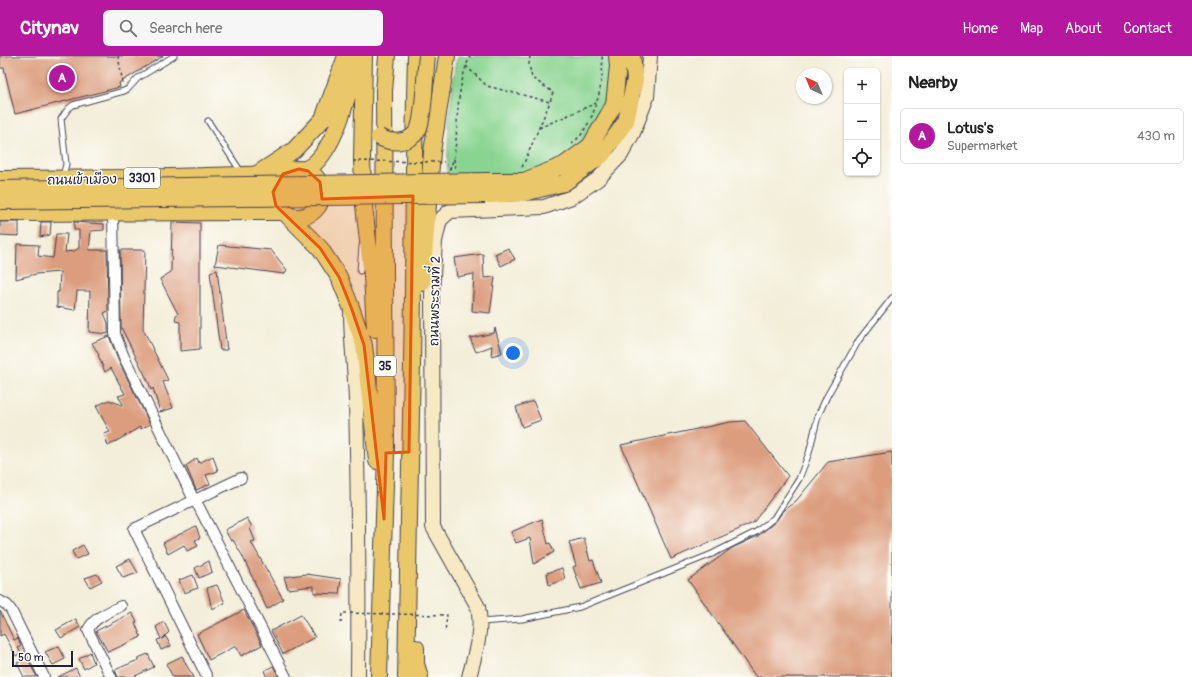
<!DOCTYPE html>
<html lang="en">
<head>
<meta charset="utf-8">
<style>
  body { margin:0; font-family:Pangolin,"Playpen Sans Thai",sans-serif; background:#f6f6f6; color:#222 }
  .controls { position:absolute; right:12px; top:12px; display:grid; overflow:hidden; border-radius:6px; box-shadow:0 1px 3px #0004 }
  .controls button { width:36px; height:36px; display:grid; place-items:center; padding:0; border:0; border-bottom:1px solid #e0e0e0; background:#fff; color:#222; font:20px sans-serif }
  .compass { position:absolute; left:796px; top:12px; width:36px; height:36px; border-radius:50%; background:#fff; box-shadow:0 1px 3px #0004; rotate:316deg }
  .scale { position:absolute; left:12px; bottom:10px; width:61px; box-sizing:border-box; padding-left:4px; border:2px solid #22223b; border-top:0; font-size:11px; line-height:14px; white-space:nowrap; color:#22223b; -webkit-text-stroke:3px #fdfcf7; paint-order:stroke }
  .you { position:absolute; left:513px; top:297px; width:14px; height:14px; margin:-10px; border:3px solid #fff; border-radius:50%; background:#1a73e8; box-shadow:0 0 0 6px #1a73e833 }
  .badge { display:grid; place-items:center; width:26px; height:26px; border-radius:50%; background:#b5179e; color:#fff; font-size:13px; font-weight:700 }
  .pin { position:absolute; translate:-50% -50%; border:2px solid #fff; box-shadow:0 1px 4px #0006 }
  .list { margin:0; padding:0; list-style:none }
  h2 { display:flex; justify-content:space-between; align-items:center; height:52px; margin:0; padding:0 16px; font-size:17px }
  h2 small { font-size:13px; font-weight:400; color:#767676 }
  .list li { display:grid; grid-template-columns:26px 1fr auto; gap:12px; align-items:center; box-sizing:border-box; height:56px; margin:0 8px 8px; padding:0 8px; border:1px solid #e0e0e0; border-radius:6px }
  .list b { display:block; font-size:15px; white-space:nowrap }
  .list p { margin:0; font-size:13px; white-space:nowrap; color:#767676 }
  .list em { font-size:13px; font-style:normal; color:#767676 }
  .icon { flex:none; width:22px; height:22px; fill:none; stroke:currentColor; stroke-width:2; stroke-linecap:round; stroke-linejoin:round }
  .map { position:relative; flex:none; width:892px; height:621px; overflow:hidden }
  header { display:flex; align-items:center; gap:24px; box-sizing:border-box; height:56px; padding:0 20px; background:#b5179e; color:#fff }
  header strong { font-size:19px }
  nav { display:flex; gap:22px; margin-inline-start:auto; font-size:14px }
  .search { width:280px; height:36px; background:#f6f6f6; display:flex; align-items:center; gap:10px; box-sizing:border-box; padding:0 14px; border-radius:6px; color:#767676; font-size:15px }
  main { display:flex }
  aside { flex:1; background:#fff }
  .map>svg:first-child { display:block }
  .green { fill:#89d491; stroke:#567b66 }
  .building { fill:#dc9d7e }
  .lines { fill:none; stroke-linecap:round; stroke-linejoin:round }
  .service-casing { stroke:#414153; stroke-width:7 }
  .minor-casing { stroke:#414153; stroke-width:12 }
  .secondary-casing { stroke:#414153; stroke-width:16 }
  .primary-casing { stroke:#414153; stroke-width:18 }
  .trunk-casing { stroke:#414153; stroke-width:18 }
  .path { stroke:#414153; stroke-width:1.5; stroke-dasharray:3 3; stroke-linecap:butt }
  .service { stroke:#fff; stroke-width:5 }
  .minor { stroke:#fff; stroke-width:10 }
  .secondary { stroke:#f7e9c3; stroke-width:14 }
  .primary { stroke:#eac769; stroke-width:16 }
  .trunk { stroke:#eac769; stroke-width:16 }
  .trunk-bridge-casing { stroke:#414153; stroke-width:18; stroke-linecap:butt }
  .path-bridge { stroke:#414153; stroke-width:1.5; stroke-dasharray:3 3; stroke-linecap:butt }
  .trunk-bridge { stroke:#eac769; stroke-width:16 }
  .marked { fill:#e8590c; fill-opacity:0.2; stroke:#e8590c; stroke-width:3; stroke-linejoin:round }
  .labels { text-anchor:middle; stroke-width:3; stroke-linejoin:round; paint-order:stroke }
  .shield { fill:#fdfcf7; stroke:#646373; stroke-width:1 }
  .shield-label { font-size:12px; font-weight:bold; fill:#22223b }
  .street-label { font-size:13px; fill:#22223b; stroke:#fdfcf7 }
</style>
</head>
<body>
<header>
<strong>Citynav</strong>
<div class="search"><svg class="icon" aria-label="search" viewBox="0 0 24 24"><circle cx="10" cy="10" r="6"/><path d="M15 15l6 6"/></svg>Search here</div>
<nav><a>Home</a><a>Map</a><a>About</a><a>Contact</a></nav>
</header>
<main>
<div class="map">
<svg width="892" height="621" viewBox="0 0 892 621">
  <rect width="100%" height="100%" fill="#fdfcf7"/>
  <filter id="ink" filterUnits="userSpaceOnUse"><feTurbulence type="fractalNoise" baseFrequency=".025" numOctaves="2"/><feDisplacementMap in="SourceGraphic" scale="8" xChannelSelector="R" yChannelSelector="G"/><feConvolveMatrix kernelMatrix="1 2 1 2 8 2 1 2 1" color-interpolation-filters="sRGB"/></filter>
  <filter id="wash" filterUnits="userSpaceOnUse"><feTurbulence type="fractalNoise" baseFrequency=".012" numOctaves="4" result="noise"/><feDisplacementMap in="SourceGraphic" scale="16" xChannelSelector="R" yChannelSelector="G"/><feGaussianBlur stdDeviation="0.9" result="paint"/><feColorMatrix in="noise" values="0 0 0 0 0 0 0 0 0 0 0 0 0 0 0 0 0 1.4 0 .05"/><feComposite in="paint" operator="in"/></filter>
  <g filter="url(#wash)">
    <rect width="100%" height="100%" fill="#f3eed9"/>
    <path class="green" d="M458,0h151l1,28 -10,31 -24,33 -11,9 -33,17 -85,4 2,-59 6,-54z"/>
    <g id="blocks">
      <path class="building" d="M0,0h163l-44,27 1,4 -105,27 -11,-46h-4z
        M0,166h19v14l-19,-1z
        M41,166h10l-1,13 -10,2z
        M74,166l30,2v6l-13,1 -2,19h18l1,61 -4,2 4,10v11l-19,-2 1,-41h-13l-2,19 -18,-3v-15h2l1,-20 -24,2 -20,5 1,-35 22,1 -1,11 15,2 3,-24h11l-2,18 9,-1 5,-3v-18h-5z
        M172,166l28,1v126l-20,2v-29l-5,-1 1,-6 2,-1 -18,-35 11,-7z
        M219,189l52,5 16,20 -3,4 -69,-9z
        M508,192l7,11 -14,7 -6,-12z
        M120,194h25l-2,79 25,51 -5,2 10,26 -13,4 -7,-24 -2,2 -2,-7 -28,-56z
        M483,198l1,24 11,-1 -5,36 -18,-2 2,-37 -17,3 -3,-19z
        M217,214l10,80h-7l-10,-78z
        M495,272l7,25 -11,3 1,-10 -16,6 -6,-14 24,-5z
        M109,280l9,24 32,64 -9,5 -1,-2 -32,19 -4,-12 6,-2 -14,-26 13,-6 15,6 -6,-10 7,-2 -14,-26 -6,4 -7,-17h1l-7,-12z
        M533,345l8,19 -19,7 -6,-20z
        M745,365l43,55 -35,47 -82,36 -50,-114 109,-23z
        M892,396v225h-136l-68,-97 44,-32 26,-12 18,-15 8,-11 12,-9 32,-39z
        M213,400l5,15 -12,4 4,9 -14,6 -10,-24 11,-8 2,5z
        M247,462l5,9 -2,1 5,13 -4,1 32,57 -16,10 -25,-54 -9,-15 -2,1 -6,-11z
        M542,463l6,25 2,-1 4,9 -20,12 -4,-26 -14,5 -5,-11z
        M196,470l4,12 -5,2 3,6 -11,5 -3,-6 -16,9 -5,-11z
        M584,482l6,23 3,-1 8,23 -20,6 -8,-22 3,-1 -7,-24z
        M83,489l5,9 -12,5 -4,-8z
        M130,503l8,14 -15,5 -7,-12z
        M209,505l3,11 -13,6 -4,-10z
        M562,512l3,11 -16,6 -2,-12z
        M97,518l5,7 -12,6 -5,-9z
        M306,518l35,5 -2,15 -25,-1v-7l-26,3 -4,-12z
        M193,519l5,13 -14,5 -5,-13z
        M217,529l8,18 -13,6 -5,-21z
        M244,554l18,35 -21,11 -5,-10 -27,14 -12,-26z
        M0,555l14,29 4,-2 3,8 -3,2 3,5 -5,3 -12,-22 -4,2z
        M132,557l5,9 -2,1 6,14 -33,15 -12,-21z
        M301,559l14,22 -32,17 -12,-23z
        M76,563l4,8 -19,11 -5,-8z
        M164,566l5,10 -7,7 4,-2 5,9 -10,4 -4,-10 4,-1 -5,-12z
        M59,590l6,13 -12,6 -8,-13z
        M90,596l4,11 -10,6 -5,-10z
        M148,598l6,13 -21,10h-15l-3,-7 23,-10v-2z
        M182,600l6,12 6,9h-21l-7,-13z
        M27,602l10,19h-13l-7,-14z
        M273,610l6,11h-12l-3,-6z
        M76,612l4,9h-22z"/>
    </g>
  </g>
  <g filter="url(#ink)">
    <use href="#blocks" fill-opacity="0" stroke="#414153" stroke-width="1"/>
    <g class="lines">
      <g class="service-casing">
        <path id="service" d="M208,65l33,51
          M63,120l3,-12 -5,-45 7,-10 5,-4 51,-14 4,-2 10,-11 36,-22
          M360,215l2,-25
          M480,566l42,-3 58,-12 132,-53 44,-22 18,-14 25,-39 10,-26 9,-37 9,-20 32,-56 33,-42"/>
      </g>
      <g class="minor-casing">
        <path id="minor" d="M113,156l2,122 9,23 70,143 5,7 87,170
          M0,545l7,4 4,5 33,67
          M111,621l-23,-47c5,-12 21,-18 33,-24
          M207,621l-73,-148 107,-51"/>
      </g>
      <g class="secondary-casing">
        <path id="secondary" d="M351,256c0,29 4,58 5,88 2,92 3,185 2,277
          M469,621c6,-23 14,-47 9,-70l-45,-80 -1,-233 3,-53 5,-21 10,-9 94,-4 28,-10 26,-18 23,-24 12,-22 14,-36 3,-41"/>
      </g>
      <g class="primary-casing">
        <path id="primary" d="M274 137a24 24 0 1 1 48 0a24 24 0 1 1-48 0Z
          M0,123l135,-1 148,-4
          M0,157l281,-1"/>
      </g>
      <g class="trunk-casing">
        <path id="trunk" d="M364,0l-2,104 2,46 8,70 3,53
          M304,114c3,-2 8,-4 10,-6 24,-22 37,-77 42,-108
          M257,118l37,-24 29,-31 23,-63
          M486,125h38l40,-16 26,-19 24,-41 4,-39 -1,-10
          M485,139l39,-2 40,-10 38,-28 24,-34 9,-42 -3,-23
          M288,160l32,32 19,29 12,30 13,38 13,116
          M422,227l10,-131 15,-96
          M416,592v16l4,13
          M379,621l7,-224 -2,-362 3,-35
          M406,621c2,-105 4,-210 6,-315 2,-102 1,-204 4,-306"/>
      </g>
      <path class="path" d="M118,0l5,28
        M530,0l-1,8 3,14 21,14 -3,10
        M466,10l21,20 63,16 -29,68
        M591,62c8,-19 13,-41 11,-62
        M539,72l57,-25
        M572,88l9,-9 8,-13
        M454,103l1,10
        M449,113h1c6,-15 6,-30 7,-46 1,-23 4,-46 13,-67"/>
      <use href="#service" class="service"/>
      <use href="#minor" class="minor"/>
      <use href="#secondary" class="secondary"/>
      <use href="#primary" class="primary"/>
      <use href="#trunk" class="trunk"/>
      <g class="trunk-bridge-casing">
        <path id="trunk-bridge" d="M379,81c13,7 30,7 39,-7 6,-11 7,-59 9,-74
          M0,133l486,-8
          M0,145l485,-6"/>
      </g>
      <path class="path-bridge" d="M353,105l91,1
        M341,567l1,-10 105,2 -2,17"/>
      <use href="#trunk-bridge" class="trunk-bridge"/>
    </g>
  </g>
  <path class="marked" d="M299,113l9,2 12,11 2,17 91,-3 -4,256 -23,1 -2,66 -20,-174 -13,-38 -12,-30 -19,-29 -44,-42 -3,-14 10,-18z"/>
  <g class="labels">
    <g class="shield">
      <rect x="124" y="112" width="36" height="20" rx="3"/>
      <rect x="374" y="300" width="22" height="20" rx="3"/>
    </g>
    <g class="shield-label">
      <text x="142" y="126">3301</text>
      <text x="385" y="314">35</text>
    </g>
    <g class="street-label">
      <text transform="translate(82 123) rotate(-1)" y="5">ถนนเข้าเมือง</text>
      <text transform="translate(434 245) rotate(-89)" y="5">ถนนพระรามที่ 2</text>
    </g>
  </g>
</svg>
<div class="controls">
<button>+</button>
<button>−</button>
<button><svg class="icon" aria-label="locate" viewBox="0 0 24 24"><circle cx="12" cy="12" r="6"/><path d="M12 2v4M12 18v4M2 12h4M18 12h4"/></svg></button>
</div>
<svg class="compass" viewBox="-18 -18 36 36"><path d="M0-13l5 13h-10z" fill="#e53935"/><path d="M0 13l5-13h-10z" fill="#767676"/></svg>
<div class="scale">50 m</div>
<div class="you"></div>
<div class="pin badge" style="left:62px;top:22px">A</div>
</div>
<aside>
<h2>Nearby<small></small></h2>
<ul class="list">
<li><span class="badge">A</span><div><b>Lotus's</b><p>Supermarket</p></div><em>430 m</em></li>
</ul>
</aside>
</main>
</body>
</html>
